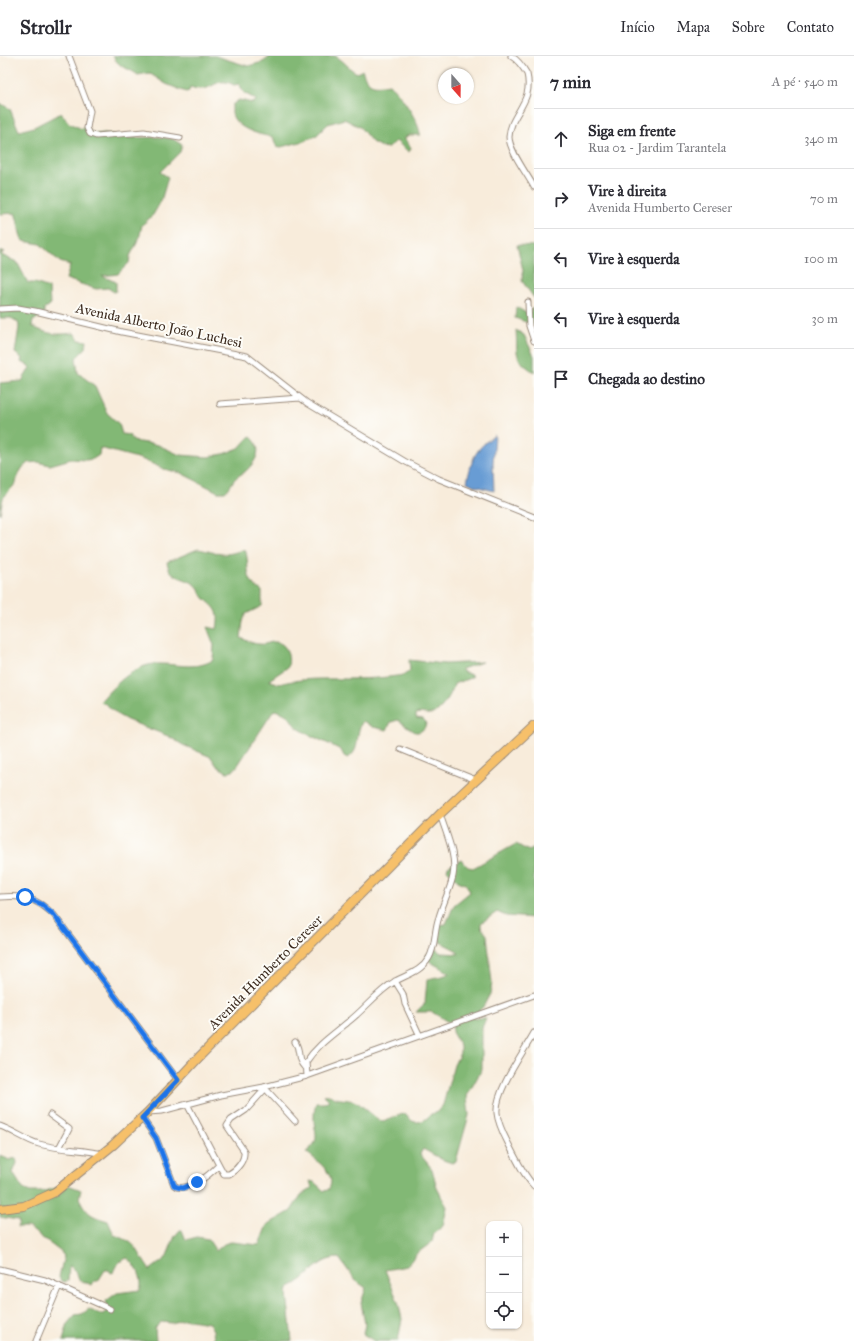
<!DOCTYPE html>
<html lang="pt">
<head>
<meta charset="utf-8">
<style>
  body { margin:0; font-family:"IM FELL Great Primer",serif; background:#f7f7f7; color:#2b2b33 }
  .controls { position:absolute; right:12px; bottom:12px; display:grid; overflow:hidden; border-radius:8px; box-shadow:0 1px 3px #0004 }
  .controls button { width:36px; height:36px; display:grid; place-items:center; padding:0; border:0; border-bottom:1px solid #e1e1e2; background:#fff; color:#2b2b33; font:20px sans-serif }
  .compass { position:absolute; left:438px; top:12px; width:36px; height:36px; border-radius:50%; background:#fff; box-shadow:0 1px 3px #0004; rotate:159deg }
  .stop { position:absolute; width:12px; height:12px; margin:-9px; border:3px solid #1a73e8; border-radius:50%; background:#fff }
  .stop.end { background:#1a73e8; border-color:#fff; box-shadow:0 1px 4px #0008 }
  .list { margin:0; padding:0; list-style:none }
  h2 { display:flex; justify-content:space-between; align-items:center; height:52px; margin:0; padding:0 16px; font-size:17px }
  h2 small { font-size:13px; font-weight:400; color:#7c7c81 }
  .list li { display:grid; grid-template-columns:26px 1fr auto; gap:12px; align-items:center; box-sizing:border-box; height:60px; padding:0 16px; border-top:1px solid #e1e1e2 }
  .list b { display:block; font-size:15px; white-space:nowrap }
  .list p { margin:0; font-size:13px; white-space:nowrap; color:#7c7c81 }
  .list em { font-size:13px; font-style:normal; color:#7c7c81 }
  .icon { flex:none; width:22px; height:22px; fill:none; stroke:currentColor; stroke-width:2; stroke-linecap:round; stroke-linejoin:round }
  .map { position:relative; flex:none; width:534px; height:1285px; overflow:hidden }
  header { display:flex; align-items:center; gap:24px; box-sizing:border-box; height:56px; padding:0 20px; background:#fff; border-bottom:1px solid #e1e1e2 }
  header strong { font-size:19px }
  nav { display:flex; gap:22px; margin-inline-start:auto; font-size:14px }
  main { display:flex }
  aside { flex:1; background:#fff }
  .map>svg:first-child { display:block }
  .forest { fill:#82b874; stroke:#5e7149 }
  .water { fill:#689cd4; stroke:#526379 }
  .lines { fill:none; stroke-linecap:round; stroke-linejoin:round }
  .minor-casing { stroke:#9a8b7c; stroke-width:7 }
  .primary-casing { stroke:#9a8b7c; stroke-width:10 }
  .minor { stroke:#fff; stroke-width:5 }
  .primary { stroke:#f6c06b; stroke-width:8 }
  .route { stroke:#1a73e8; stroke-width:5 }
  .labels { text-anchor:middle; stroke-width:4; stroke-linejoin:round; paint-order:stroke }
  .street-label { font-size:14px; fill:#3b2a1e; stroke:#fdfcf7 }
</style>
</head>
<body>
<header>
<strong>Strollr</strong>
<nav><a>Início</a><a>Mapa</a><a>Sobre</a><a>Contato</a></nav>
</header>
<main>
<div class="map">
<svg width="534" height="1285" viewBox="0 0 534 1285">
  <rect width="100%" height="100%" fill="#fdfcf7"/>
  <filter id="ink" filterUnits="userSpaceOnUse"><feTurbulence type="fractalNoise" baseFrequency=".025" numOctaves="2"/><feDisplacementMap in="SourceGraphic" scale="8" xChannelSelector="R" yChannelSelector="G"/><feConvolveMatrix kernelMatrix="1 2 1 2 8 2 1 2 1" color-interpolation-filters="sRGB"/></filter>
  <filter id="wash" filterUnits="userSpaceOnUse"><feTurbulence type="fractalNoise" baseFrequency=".012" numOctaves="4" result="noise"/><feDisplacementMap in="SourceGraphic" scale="16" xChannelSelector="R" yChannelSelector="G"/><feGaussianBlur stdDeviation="0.9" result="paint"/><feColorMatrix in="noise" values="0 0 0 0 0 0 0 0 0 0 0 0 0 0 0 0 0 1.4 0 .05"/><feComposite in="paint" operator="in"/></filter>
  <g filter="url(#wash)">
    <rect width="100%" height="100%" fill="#f8ecdb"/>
    <path class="forest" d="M113,0h102l33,10 15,-4 8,-6c12,0 56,0 64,0 9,4 15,15 23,17l4,-3c6,16 10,17 27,14 10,8 31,38 31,51h-11l-5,3 7,10 -2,4 -13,-11 -8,7 -7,-1 -9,-5 -12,-15 -16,-8 -16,5 -11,11 -13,6 -27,7 -4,-11c-13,-2 -37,-8 -41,-23 0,-2 0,-7 0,-9l7,-5 14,3 3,-2 -1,-2 -11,-6 -5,-9 -5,1c-17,-9 -19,4 -34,4 -3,0 -7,-1 -10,-2l-1,4 -3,1 -20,-8 -17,-11 -11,2c-9,-7 -19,-7 -25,-19z
      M0,47l10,6 9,22 15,-4 27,-14 8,10 13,6 4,-3 3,5 6,3 10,-1 26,5 28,-1 14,2 9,6 -2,7 -20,20 8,5 -7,24 -8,14 -11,10 -3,14 -9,17 -1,7 -11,11 -16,2 14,6v9l-2,1 -6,-4 -12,1 -30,-10 4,-14 -10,-3 -20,-18 -17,-3c-5,-9 -4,-19 -8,-28l-15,1z
      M517,189l17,1v52l-12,-17 1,-11z
      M0,194l5,2 -4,1 2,3 14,6 11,21h7l14,5 1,17 -6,4v5l-11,7 -1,5c15,9 26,9 42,7l5,7 8,1 -1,7 -10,10 2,15 17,13 12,27 12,11 3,10 7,1 4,6 25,4 22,10 28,2 15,-3 16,-6 11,-12c13,11 8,23 -3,34 -4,4 -9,5 -13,10 -3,4 -4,8 -9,12h-7l-37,-19 -17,-4 -23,-10 -41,-11 -1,7 -6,4 -7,1 -15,-1 -21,6 -12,-3 -10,1 -5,4 -5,8 -2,8 -13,15 -3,16v-131l22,-2 8,-13 -2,-3 -7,-3 1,-4 -7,-5 4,-26 -1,-5 -7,-4h-11z
      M516,251l12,7 6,-7v18l-19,-7z
      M516,274l8,5 10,21v16c-22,-14 -16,-19 -18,-42z
      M198,493c23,4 23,9 47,0 6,18 -3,30 17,42v15l-16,8 -3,7 -2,17c5,2 12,6 18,6 5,1 9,-1 13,-2 15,-1 18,13 16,25l-19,13 10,4c21,-6 44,-5 66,-5 20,0 40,-1 59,-4l6,-4 -1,-11 36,4 37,-2 -20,7v2l11,5c-5,4 -13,5 -19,8 -1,8 -13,28 -22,30 -6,1 -11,-2 -16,0v4l7,1 3,3c0,5 -4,11 -11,10l-17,-12 -7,2 -4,8 -14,-3 -10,-6c-9,12 -1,28 -15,37l-4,-2 -3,-6c-13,-7 -27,-12 -40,-20 -13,-7 -5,-15 -27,-20l-36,55 -5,6 -6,1 -10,-6 -6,-9 -28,-12 -15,-9 -41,-16 -9,-5 -12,-11 -6,-2c12,-15 34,-37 55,-38 20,-1 40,7 58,-4l1,-15 -7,-18 10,2c3,-17 0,-20 -12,-30 -3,-3 -5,-9 -8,-13 -12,-10 -27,-6 -30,-24z
      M516,788l13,7 5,-3v70l-28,-2 -9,-4 -16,11v4l6,8 5,48 -2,11 -7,13 -11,11h14l-4,10v41l-15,27 2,19 -13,46 -4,2 -9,-3 -20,-11 -3,5 12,15 5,19 10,19 -4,19 -9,7 -2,9 -16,12 -9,12 -22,4 13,32 4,17 -4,22h-24l-11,-7 2,-10 -4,-21 5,-15 -11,-8 -16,-22c-23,0 -30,22 -50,29l-2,6 5,48h-78l-1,-11 -4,-7 -25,-4 -12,4 -11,-1 -6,6 1,13h-93l5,-18 7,-8 7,-1 7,-5 9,5h6l5,-4 -3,-9 11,-8 23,-3c4,-11 -4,-26 -13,-32l-8,4 -5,10 -3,1 -2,-3h-4l-7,11h-4l-2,4 -13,-5 -2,-7 -8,-8 -1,15 -2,2 -5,-1 -2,-4 5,-21 -3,-4 -33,-25h-11l2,-4 -1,-3 -18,-3v-62l9,5 7,-2 1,5 -4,10 10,16 7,3h11l27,-7 13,5 -2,8c8,16 12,18 29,23l6,14c26,8 22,17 36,35l16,-12 9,-22 5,-6h2l4,10 11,-3 11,2 8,12 8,-7 7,-2 28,3 8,-20 24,-14 10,-16 11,-7 -2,-7 4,1 10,9 4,-1c11,-15 -12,-30 -22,-38 17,-12 7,-20 8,-36 0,-4 1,-9 2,-13h8l5,-3 -5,-5c5,-1 7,1 12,3 7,2 15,1 22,5 7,5 18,16 25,19l22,-9 7,8c8,3 14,-1 19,-7l5,-1 7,-8 11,-40 6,-12v-7l-8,-14 1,-7 -21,-13h-16l9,-9 2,-23c7,-4 15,-2 22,-7 -7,-6 -19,-9 -23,-16l1,-3 8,-5 6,4 18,1 -3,-4 -16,-8 -3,-10 1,-7 8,-1 8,-19 16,-13 -4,-8 -8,-3 -11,-11 1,-3 13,-7 7,7 5,1z"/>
    <path class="water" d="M495,379l-2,28 1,28 -19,-5 -8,-4c5,-24 8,-33 28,-47z"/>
  </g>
  <g filter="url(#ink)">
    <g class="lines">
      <g class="minor-casing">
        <path id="minor" d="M69,0l21,55 -3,17 3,6 6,2 48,-4 36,6
          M511,0c7,4 12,11 16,18 7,29 -17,39 -18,63 0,13 18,37 25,50
          M528,246l1,24 5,15
          M0,253l18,-1 17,3 87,21 125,24 60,47 97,58 35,18 95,38
          M220,348l80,-6
          M400,693l76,31
          M0,841c25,-2 36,1 54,18l124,165
          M395,925l8,13 2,10 15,32
          M534,977c-11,20 -39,58 -37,80 1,12 8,24 13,34 7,14 14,28 24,39
          M295,986c7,10 0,15 10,26
          M307,1020l-1,-14c11,-17 28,-28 42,-40 16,-12 29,-30 46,-40 13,-8 26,-9 35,-24 7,-12 5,-28 10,-41 4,-14 11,-27 14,-41 4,-20 -7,-42 -13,-62
          M264,1031l31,34
          M148,1056l14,-1 59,-16 43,-8 43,-11 227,-81
          M50,1059l19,14 -10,19
          M142,1062l14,20 18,47 3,2c15,3 32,-12 42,-22l-32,-61
          M0,1070c14,5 25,14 39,18 21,6 43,5 64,10
          M219,1109l5,9h5c8,-4 16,-14 15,-23l-17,-25 4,-6 15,-10 19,-21
          M0,1213l45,11 65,29
          M36,1285l23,-55"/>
      </g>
      <g class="primary-casing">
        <path id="primary" d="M0,1153l24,-3 31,-14 58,-47 35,-33 53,-57 239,-241 94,-88"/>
      </g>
      <use href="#minor" class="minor"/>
      <use href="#primary" class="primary"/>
    </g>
  </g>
  <g class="lines" filter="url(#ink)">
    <path class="route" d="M25,841l16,7 13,11 124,165 -36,38 14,20 18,47 3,2 6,1 14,-6"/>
  </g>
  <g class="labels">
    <g class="street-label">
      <text transform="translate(159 269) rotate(12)" y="5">Avenida Alberto João Luchesi</text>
      <text transform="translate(265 916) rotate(-45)" y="5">Avenida Humberto Cereser</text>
    </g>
  </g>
</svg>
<div class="controls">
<button>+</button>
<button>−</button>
<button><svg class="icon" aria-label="locate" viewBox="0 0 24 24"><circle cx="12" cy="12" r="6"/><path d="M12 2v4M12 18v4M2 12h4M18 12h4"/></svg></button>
</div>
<svg class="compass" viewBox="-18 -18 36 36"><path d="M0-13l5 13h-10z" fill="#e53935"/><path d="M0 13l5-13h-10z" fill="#7c7c81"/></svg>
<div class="stop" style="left:25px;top:841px"></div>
<div class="stop end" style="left:197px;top:1126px"></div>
</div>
<aside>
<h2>7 min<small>A pé · 540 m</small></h2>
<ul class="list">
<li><svg class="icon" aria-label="ahead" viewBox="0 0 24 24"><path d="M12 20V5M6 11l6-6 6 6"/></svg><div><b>Siga em frente</b><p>Rua 02 - Jardim Tarantela</p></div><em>340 m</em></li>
<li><svg class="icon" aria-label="right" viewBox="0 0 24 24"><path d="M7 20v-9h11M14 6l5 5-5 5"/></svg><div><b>Vire à direita</b><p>Avenida Humberto Cereser</p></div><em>70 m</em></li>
<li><svg class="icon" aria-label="left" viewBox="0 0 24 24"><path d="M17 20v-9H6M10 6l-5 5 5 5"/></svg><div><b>Vire à esquerda</b></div><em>100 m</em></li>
<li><svg class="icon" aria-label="left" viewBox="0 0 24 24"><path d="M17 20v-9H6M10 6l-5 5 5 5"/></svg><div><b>Vire à esquerda</b></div><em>30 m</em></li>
<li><svg class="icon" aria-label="arrive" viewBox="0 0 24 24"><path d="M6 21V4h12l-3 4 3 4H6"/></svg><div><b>Chegada ao destino</b></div></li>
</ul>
</aside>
</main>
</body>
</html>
